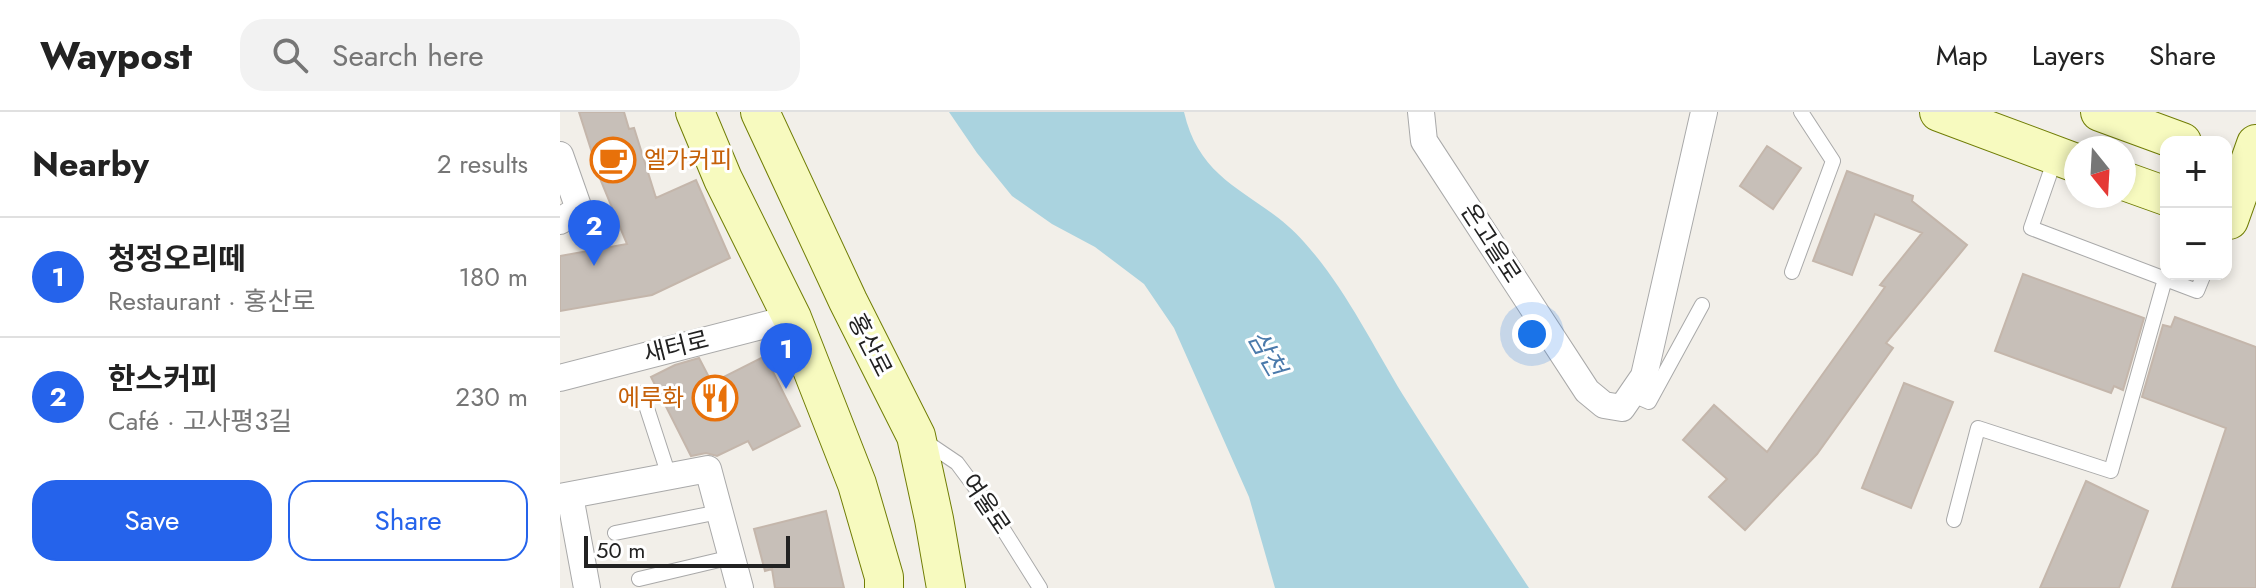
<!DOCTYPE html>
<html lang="en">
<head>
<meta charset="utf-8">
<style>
  body { margin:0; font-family:Jost,"Noto Sans KR",sans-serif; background:#f2f2f2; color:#222 }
  .controls { position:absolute; right:24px; top:24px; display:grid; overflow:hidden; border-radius:16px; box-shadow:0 4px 12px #0003 }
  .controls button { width:72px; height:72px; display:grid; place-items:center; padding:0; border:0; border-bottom:2px solid #e0e0e0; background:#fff; color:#222; font:40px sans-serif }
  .compass { position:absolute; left:1504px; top:24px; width:72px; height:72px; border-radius:50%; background:#fff; box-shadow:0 4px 12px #0003; rotate:162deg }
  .scale { position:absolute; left:24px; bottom:20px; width:206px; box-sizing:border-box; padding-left:8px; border:4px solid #222; border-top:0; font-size:22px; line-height:28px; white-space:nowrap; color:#222; -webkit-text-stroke:6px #fff; paint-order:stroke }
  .you { position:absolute; left:972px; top:222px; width:28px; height:28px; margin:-20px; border:6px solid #fff; border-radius:50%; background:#1a73e8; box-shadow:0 0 0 12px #1a73e833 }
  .badge { display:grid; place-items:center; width:52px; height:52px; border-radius:50%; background:#2563eb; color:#fff; font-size:26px; font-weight:700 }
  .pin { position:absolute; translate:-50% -66px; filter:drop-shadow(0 2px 4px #0008) }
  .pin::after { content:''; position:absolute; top:42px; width:28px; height:24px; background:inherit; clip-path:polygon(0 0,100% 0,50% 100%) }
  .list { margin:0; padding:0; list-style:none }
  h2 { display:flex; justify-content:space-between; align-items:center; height:104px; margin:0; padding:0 32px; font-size:34px }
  h2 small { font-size:26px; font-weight:400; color:#767676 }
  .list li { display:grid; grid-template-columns:52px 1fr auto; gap:24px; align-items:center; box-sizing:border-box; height:120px; padding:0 32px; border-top:2px solid #e0e0e0 }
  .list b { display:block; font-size:30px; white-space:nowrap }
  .list p { margin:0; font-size:26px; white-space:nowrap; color:#767676 }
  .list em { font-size:26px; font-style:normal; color:#767676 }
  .actions { display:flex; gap:16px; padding:24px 32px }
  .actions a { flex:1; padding:18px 0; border:2px solid #2563eb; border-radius:24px; text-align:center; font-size:28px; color:#2563eb }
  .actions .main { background:#2563eb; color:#fff }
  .icon { flex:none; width:44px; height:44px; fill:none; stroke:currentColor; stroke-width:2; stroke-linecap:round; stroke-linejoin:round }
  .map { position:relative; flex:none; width:1696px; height:476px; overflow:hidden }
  header { display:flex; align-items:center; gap:48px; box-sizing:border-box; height:112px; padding:0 40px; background:#fff; border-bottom:2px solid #e0e0e0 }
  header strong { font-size:38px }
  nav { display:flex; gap:44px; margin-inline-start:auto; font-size:28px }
  .search { width:560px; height:72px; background:#f2f2f2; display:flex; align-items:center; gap:20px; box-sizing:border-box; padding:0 28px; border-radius:24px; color:#767676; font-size:30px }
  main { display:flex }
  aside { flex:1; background:#fff }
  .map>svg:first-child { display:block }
  .water { fill:#aad3df }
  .building { fill:#c7bfb8; stroke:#c4b6ab; stroke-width:2 }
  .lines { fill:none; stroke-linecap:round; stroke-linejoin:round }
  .lane-casing { stroke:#a9a9a9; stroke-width:16 }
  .street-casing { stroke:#a9a9a9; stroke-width:28 }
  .secondary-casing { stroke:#707d05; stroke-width:40 }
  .lane { stroke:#fff; stroke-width:14 }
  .street { stroke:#fff; stroke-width:26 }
  .secondary { stroke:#f7fabf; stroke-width:38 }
  .labels { text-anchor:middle; stroke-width:6; stroke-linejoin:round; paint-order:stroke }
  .food-label { font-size:24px; fill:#c56008; stroke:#fff; text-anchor:start }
  .street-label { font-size:24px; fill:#222; stroke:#fff }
  .water-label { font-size:26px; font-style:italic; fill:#4a7aab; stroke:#fff }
</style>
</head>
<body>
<header>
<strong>Waypost</strong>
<div class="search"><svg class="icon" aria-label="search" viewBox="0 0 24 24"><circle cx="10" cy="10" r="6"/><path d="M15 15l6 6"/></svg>Search here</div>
<nav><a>Map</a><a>Layers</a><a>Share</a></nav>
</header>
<main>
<aside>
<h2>Nearby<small>2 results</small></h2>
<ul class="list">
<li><span class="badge">1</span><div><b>청정오리떼</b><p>Restaurant · 홍산로</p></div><em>180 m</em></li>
<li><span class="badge">2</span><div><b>한스커피</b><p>Café · 고사평3길</p></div><em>230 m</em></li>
</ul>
<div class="actions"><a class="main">Save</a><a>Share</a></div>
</aside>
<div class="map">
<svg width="1696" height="476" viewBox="0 0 1696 476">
  <rect width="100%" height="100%" fill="#f2efe9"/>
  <path class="water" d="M389,0h235c17,75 76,80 120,130 40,44 68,102 99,153 41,65 84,129 126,193h-254l-26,-91 -75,-169 -30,-44 -49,-37 -43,-23 -40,-28 -35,-43z"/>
  <path class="building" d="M19,0h45l5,17 5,-1 22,70 40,-18 34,78 -78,37 -92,16v-55l67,-12 -26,-63z
    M1207,34l34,22 -28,41 -33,-23z
    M1287,59l66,25 -1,5 55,44 -81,98 7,5 -76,106 -72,76 -36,-33 18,-18 -44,-39 31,-35 53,47 118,-165 -5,-2 42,-52 -47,-19 -23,61 -39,-14z
    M1463,162l121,44 -21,72 -9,-4 -3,7 -116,-42z
    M1615,205l81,30v241h-84l54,-160 -84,-31 21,-72 8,2z
    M205,244l35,70 -47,24 -5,-9 -31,15 -11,-3 -15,3 -40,-79 24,-12 24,-7 13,25z
    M1344,271l49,19 -42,106 -49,-20z
    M1526,369l62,30 -29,77h-79z
    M266,399l18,77h-69l-3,-19 -7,2 -11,-42z"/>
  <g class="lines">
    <g class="lane-casing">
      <path id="lane" d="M1496,44l-25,72 166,63 7,-17
        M1232,160l41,-111 -32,-49
        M82,281l27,83
        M1073,283l16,7 53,-97
        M363,328l34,23 29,39 54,86
        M1394,408l24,-92 133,43 54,-192
        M55,421l104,-21
        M79,467l93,-22"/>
    </g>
    <g class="street-casing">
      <path id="street" d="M861,0l3,29 163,250 17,14 18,3 22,-32 60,-264
        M0,43l19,54 -19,12
        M0,266l232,-60
        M10,384l17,92
        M0,385l148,-28 32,119"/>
    </g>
    <g class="secondary-casing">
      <path id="secondary" d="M135,0l28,67 69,139 65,166 27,93v11
        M200,0l88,189 68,135 18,83 12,69
        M1379,0l137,51
        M1540,0l82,30
        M1564,69l42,15
        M1669,108l27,-76"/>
    </g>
    <use href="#lane" class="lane"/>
    <use href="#street" class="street"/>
    <use href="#secondary" class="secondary"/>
  </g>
  <defs>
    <g id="cafe-ring" transform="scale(2.3)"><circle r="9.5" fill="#fff" stroke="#e8710a" stroke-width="1.5"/><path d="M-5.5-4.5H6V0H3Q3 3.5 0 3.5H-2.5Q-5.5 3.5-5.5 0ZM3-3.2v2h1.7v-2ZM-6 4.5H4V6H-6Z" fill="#e8710a"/></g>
    <g id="restaurant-ring" transform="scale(2.3)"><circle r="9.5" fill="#fff" stroke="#e8710a" stroke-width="1.5"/><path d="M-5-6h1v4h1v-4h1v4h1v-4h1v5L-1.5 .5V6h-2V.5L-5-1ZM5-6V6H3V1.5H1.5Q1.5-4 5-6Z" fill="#e8710a"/></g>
  </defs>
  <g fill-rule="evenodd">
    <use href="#cafe-ring" x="53" y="48"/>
    <use href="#restaurant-ring" x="155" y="286"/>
  </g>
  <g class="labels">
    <g class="food-label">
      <text x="84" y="56">엘가커피</text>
      <text x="124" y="294" text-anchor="end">에루화</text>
    </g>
    <g class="street-label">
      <text transform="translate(931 131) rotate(57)" y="8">온고을로</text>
      <text transform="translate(310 233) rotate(63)" y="8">홍산로</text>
      <text transform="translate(116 235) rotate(-14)" y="8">새터로</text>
      <text transform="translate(426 392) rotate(56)" y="8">여울로</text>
    </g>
    <g class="water-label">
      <text transform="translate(707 241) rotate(60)" y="9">삼천</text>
    </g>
  </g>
</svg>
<div class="controls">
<button>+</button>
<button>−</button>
</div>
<svg class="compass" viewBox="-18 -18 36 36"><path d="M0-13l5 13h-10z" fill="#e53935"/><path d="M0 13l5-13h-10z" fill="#767676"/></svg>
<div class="scale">50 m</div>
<div class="you"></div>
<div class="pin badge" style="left:226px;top:277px">1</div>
<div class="pin badge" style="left:34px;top:154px">2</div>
</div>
</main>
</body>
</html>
